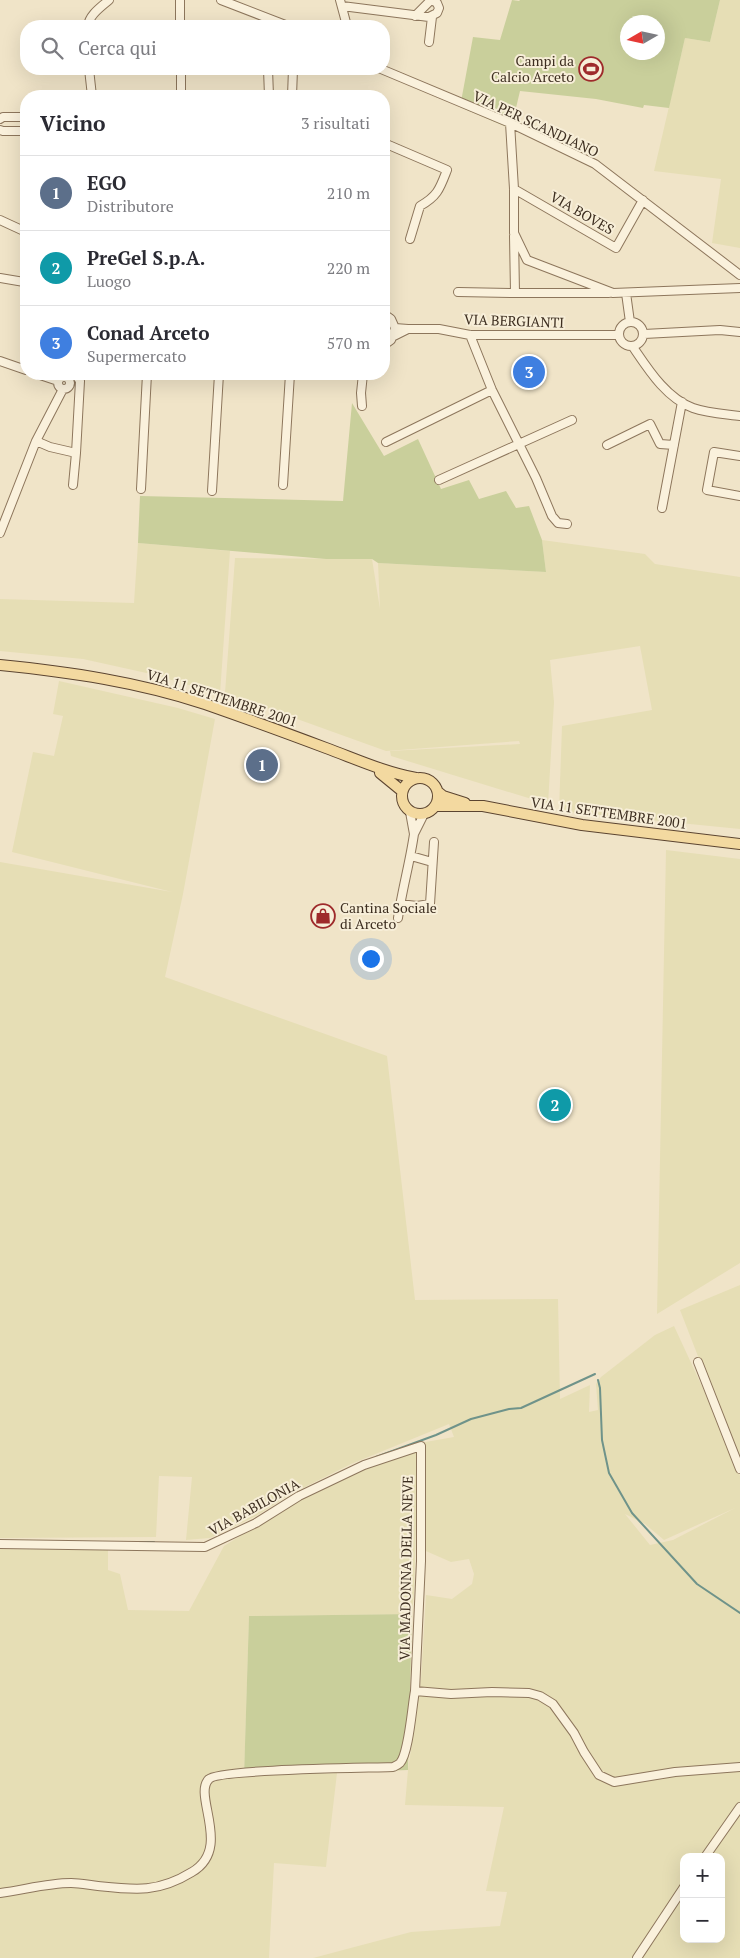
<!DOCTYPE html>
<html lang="it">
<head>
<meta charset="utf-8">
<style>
  body { margin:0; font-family:"PT Serif",serif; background:#f7f7f7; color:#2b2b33 }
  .controls { position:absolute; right:15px; bottom:15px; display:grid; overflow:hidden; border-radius:10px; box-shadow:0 5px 20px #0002 }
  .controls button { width:45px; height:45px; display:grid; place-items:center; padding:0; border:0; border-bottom:1px solid #e1e1e2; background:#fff; color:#2b2b33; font:25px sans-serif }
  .compass { position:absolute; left:620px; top:15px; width:45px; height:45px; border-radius:50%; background:#fff; box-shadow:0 5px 20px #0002; rotate:261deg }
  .you { position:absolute; left:370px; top:958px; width:18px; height:18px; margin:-12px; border:4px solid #fff; border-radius:50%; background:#1a73e8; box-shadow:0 0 0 8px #1a73e833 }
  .badge { display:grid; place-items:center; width:32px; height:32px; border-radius:50%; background:#9e2a2b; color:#fff; font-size:16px; font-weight:700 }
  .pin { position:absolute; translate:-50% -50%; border:2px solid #fff; box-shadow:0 1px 5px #0006 }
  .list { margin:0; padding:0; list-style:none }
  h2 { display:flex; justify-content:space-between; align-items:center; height:65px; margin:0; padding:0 20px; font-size:21px }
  h2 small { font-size:16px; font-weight:400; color:#7c7c81 }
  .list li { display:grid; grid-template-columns:32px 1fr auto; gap:15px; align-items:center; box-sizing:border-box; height:75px; padding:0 20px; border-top:1px solid #e1e1e2 }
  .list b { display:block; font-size:19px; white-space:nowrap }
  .list p { margin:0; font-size:16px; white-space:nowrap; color:#7c7c81 }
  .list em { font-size:16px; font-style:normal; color:#7c7c81 }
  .icon { flex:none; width:28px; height:28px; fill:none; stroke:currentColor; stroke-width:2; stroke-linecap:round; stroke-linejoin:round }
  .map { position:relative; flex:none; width:740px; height:1958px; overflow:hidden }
  .search { position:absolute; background:#fff; box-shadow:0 5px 20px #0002; left:20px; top:20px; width:370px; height:55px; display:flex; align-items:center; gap:12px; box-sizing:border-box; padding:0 18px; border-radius:20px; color:#7c7c81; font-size:19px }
  .panel { position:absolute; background:#fff; box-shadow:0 5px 20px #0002; left:20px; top:90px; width:370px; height:290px; border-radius:20px }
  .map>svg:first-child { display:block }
  .farmland { fill:#e6deb5; fill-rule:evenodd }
  .green { fill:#c9cf9b; fill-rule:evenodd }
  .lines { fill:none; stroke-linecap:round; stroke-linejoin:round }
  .stream { stroke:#6f938a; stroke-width:2 }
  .minor-casing { stroke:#8d765c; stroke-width:10 }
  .major-casing { stroke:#5b4430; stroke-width:12 }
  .minor { stroke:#faf1dc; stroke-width:8 }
  .major { stroke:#f3d9a0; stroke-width:10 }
  .labels { text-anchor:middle; stroke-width:4; stroke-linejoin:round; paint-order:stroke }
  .poi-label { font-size:14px; fill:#3d2e20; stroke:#f7eed8; text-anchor:end }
  .street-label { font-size:14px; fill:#3d2e20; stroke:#f7eed8 }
</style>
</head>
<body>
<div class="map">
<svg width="740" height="1958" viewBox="0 0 740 1958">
  <rect width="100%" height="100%" fill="#f0e4c8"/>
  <path class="farmland" d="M720,0h20v248l-28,-5 9,-64 -67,-8 31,-133 25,4z
    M542,540l103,14 10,10 85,13v252l-181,-18 3,-85 90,-16 -12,-64 -90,14 4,42 -6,102 -157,-48 -1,-5 130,-7 -1,-3 -133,10 -161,-58 10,-135 137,1 8,50 -2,-46 168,9z
    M138,543l92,8 -10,143 -69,-20 -68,-15 -83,-8v-52l134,4z
    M59,681l119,27 37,11 -32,175 -18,83 222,79 28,244 143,-1 2,100 30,-14 -1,27 9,-2 -2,-26 5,-7 54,-42 19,-9 44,95 22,55v482h-427l98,-26 89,-6 7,-34 -21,-1 18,-84 -99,-2 3,-35 13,-90 5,-85 26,4 20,-15 2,-10 -5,-15 -18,3 -32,-14 1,-105 34,-6 -5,-13 -98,40 -62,31 -33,21 -46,22 -24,2 6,-63 -33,-1 -3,61 -156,1v-676l172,30 -160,-40 21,-100 21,4 9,-40 -10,-2zM735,1508l-62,32 -23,5 -25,-31 20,10 19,16zM684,1857h37v82h-37z
    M666,850l74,9v404l-83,51z
    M740,1285v179l-60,-154z
    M416,1450l2,4 -4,139 -2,21 -163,2 -5,160 93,-3 -11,94 -52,-4 -5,95h-269v-409l108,1v20l12,4 8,36 61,1 35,-65 75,-46 67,-34z"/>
  <path class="green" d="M512,0l7,1 1,-1h200l-10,42 -25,-4 -16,70 -25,-3 -1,3 -47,-9 -76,-8 -9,38 -51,-22 13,-70 27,3zM628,22h30v30h-30z
    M352,403l32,53 34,-17 23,50 28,-9 10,19 27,-8 10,17 13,-2 13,34 4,32 -168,-9 -6,-4h-46l-188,-16 2,-47 203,5z
    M412,1614l-4,156 -164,6 5,-160z"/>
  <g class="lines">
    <path class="stream" d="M598,1380l2,8 2,52 7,33 23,40 65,71 43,29
      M376,1457l60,-22 35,-16 38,-10 12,-1 74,-34
      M281,1503l11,-7
      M124,1542h30"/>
    <g class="minor-casing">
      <path id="minor" d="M221,0l67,26
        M340,0l7,26
        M342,6l87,11 8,-4 2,-5 -2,-5 -6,-3 -16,16
        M88,26c1,-11 13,-19 21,-26
        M180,26v-26
        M429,42l3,-25
        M89,69l3,27
        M181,69v27
        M257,69l10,1
        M268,69l1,27
        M381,69l129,54 85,41 145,111
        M292,96l1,-27
        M0,119l3,-2h23
        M510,123l4,66v44l13,27 86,33 127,-5
        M0,130l3,1h23
        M384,143l63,27c-7,18 -9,26 -27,36l-10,33
        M514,189l102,59 27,-48
        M0,220l26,12
        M514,236l1,57h94
        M0,278l24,4 2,-6
        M458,292l57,1
        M626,293l4,29
        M384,314l7,5 4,9 -4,12 -7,5
        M619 334a12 12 0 1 1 24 0a12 12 0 1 1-24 0Z
        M408,329h31l31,6h149
        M644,334l76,-4 20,2
        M470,335l22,55 44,88 16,38 6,7 9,1
        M394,336l14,-7 -13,-1
        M633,347c15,22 33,51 60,61 14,5 32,6 47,8
        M0,361l26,9
        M37,374l21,7
        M75,374l5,7 -4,72
        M58 383a6 6 0 1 1 12 0a6 6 0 1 1-12 0Z
        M362,406l-1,-13 2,-19
        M36,441l14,6 26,6 -3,32
        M386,442l106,-52
        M607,445l43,-21 10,20 14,1
        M740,456l-26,-4 -7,38 33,6
        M439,480l133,-60
        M283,485l7,-111
        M141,489l6,-115
        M212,491l7,-117
        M662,508l20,-106
        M0,533l36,-92 27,-52
        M410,812l4,22 10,-20
        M411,856l21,6
        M400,904l17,2 13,-2 4,-62
        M398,918c4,-28 12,-56 16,-84
        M698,1362l42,107
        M0,1544l205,3 51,-24 43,-27 65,-31 57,-19v115l-6,130
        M705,1857l35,-50
        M0,1893c24,-3 47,-10 71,-10 9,0 18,2 27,3 37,4 60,7 94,-14 41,-24 0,-77 17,-93 10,-10 161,-11 184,-12 2,-1 5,-2 7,-4 9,-10 12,-57 15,-72l36,3 41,-2 37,1 11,3 13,8 21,29 10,19 15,23 15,7 61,-10 65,-5
        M637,1958l47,-71"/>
    </g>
    <g class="major-casing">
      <path id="major" d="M0,665c70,7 138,17 205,39 40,14 81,29 121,44 30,11 58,24 90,30
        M380,773l22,18
        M402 796a18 18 0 1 1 36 0a18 18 0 1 1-36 0Z
        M438,792l5,4 22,7
        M435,806h48l99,19 158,19"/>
    </g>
    <use href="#minor" class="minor"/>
    <use href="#major" class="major"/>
  </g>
  <defs>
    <g id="stadium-ring" transform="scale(1.25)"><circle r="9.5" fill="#f7eed8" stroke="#9e2a2b" stroke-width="1.5"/><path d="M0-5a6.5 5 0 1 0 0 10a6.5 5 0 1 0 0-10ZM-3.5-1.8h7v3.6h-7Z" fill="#9e2a2b"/></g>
    <g id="shop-ring" transform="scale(1.25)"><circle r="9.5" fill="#f7eed8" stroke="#9e2a2b" stroke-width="1.5"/><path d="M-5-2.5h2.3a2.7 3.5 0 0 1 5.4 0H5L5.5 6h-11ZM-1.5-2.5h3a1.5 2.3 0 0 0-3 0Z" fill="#9e2a2b"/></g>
  </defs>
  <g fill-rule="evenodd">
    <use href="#stadium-ring" x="591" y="69"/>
    <use href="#shop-ring" x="323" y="916"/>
  </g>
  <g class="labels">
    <g class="poi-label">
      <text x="574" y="66">Campi da<tspan x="574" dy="16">Calcio Arceto</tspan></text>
      <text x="340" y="913" text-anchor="start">Cantina Sociale<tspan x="340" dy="16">di Arceto</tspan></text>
    </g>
    <g class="street-label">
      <text transform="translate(536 124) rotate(25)" y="5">VIA PER SCANDIANO</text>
      <text transform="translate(582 213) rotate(30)" y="5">VIA BOVES</text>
      <text transform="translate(514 321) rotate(2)" y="5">VIA BERGIANTI</text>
      <text transform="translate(222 698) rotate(18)" y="5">VIA 11 SETTEMBRE 2001</text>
      <text transform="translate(609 813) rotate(8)" y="5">VIA 11 SETTEMBRE 2001</text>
      <text transform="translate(254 1507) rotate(-29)" y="5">VIA BABILONIA</text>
      <text transform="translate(406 1568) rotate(-89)" y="5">VIA MADONNA DELLA NEVE</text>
    </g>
  </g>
</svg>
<div class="controls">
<button>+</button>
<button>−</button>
</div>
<svg class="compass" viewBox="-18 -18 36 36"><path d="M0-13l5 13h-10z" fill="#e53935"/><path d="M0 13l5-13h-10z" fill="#7c7c81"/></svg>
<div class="you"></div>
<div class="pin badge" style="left:262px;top:765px;background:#5c6f8a">1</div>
<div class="pin badge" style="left:555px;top:1105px;background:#0f9aa8">2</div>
<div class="pin badge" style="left:529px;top:372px;background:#3f7fe0">3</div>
<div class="search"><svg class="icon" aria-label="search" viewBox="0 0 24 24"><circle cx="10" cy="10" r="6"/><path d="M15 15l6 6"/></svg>Cerca qui</div>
<section class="panel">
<h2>Vicino<small>3 risultati</small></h2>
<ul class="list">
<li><span class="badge" style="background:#5c6f8a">1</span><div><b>EGO</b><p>Distributore</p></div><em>210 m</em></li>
<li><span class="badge" style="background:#0f9aa8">2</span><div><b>PreGel S.p.A.</b><p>Luogo</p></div><em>220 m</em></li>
<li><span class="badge" style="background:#3f7fe0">3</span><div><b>Conad Arceto</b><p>Supermercato</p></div><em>570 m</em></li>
</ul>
</section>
</div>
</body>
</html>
